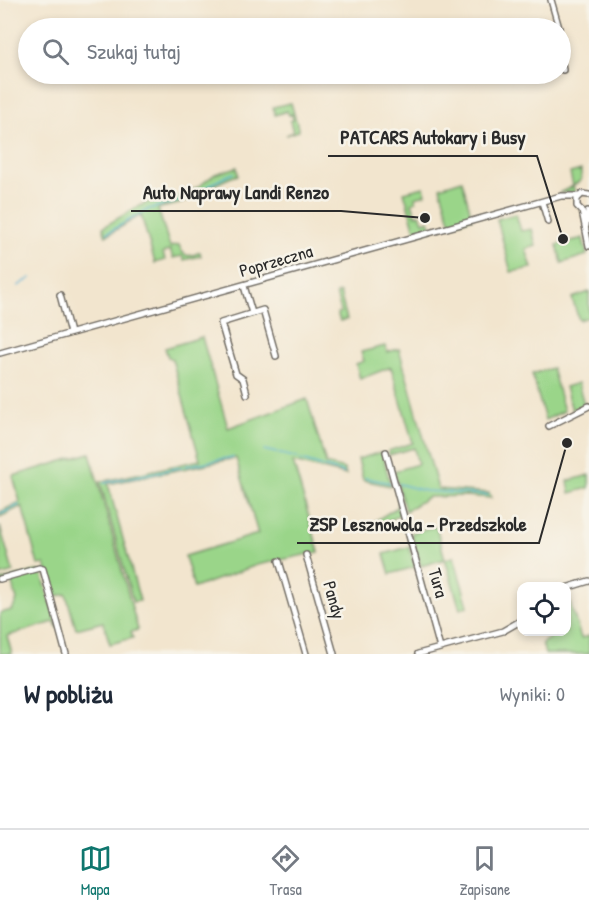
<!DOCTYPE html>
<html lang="pl">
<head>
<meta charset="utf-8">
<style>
  body { margin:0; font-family:"Patrick Hand",sans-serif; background:#f2f2f3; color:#1f2937 }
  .controls { position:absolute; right:18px; bottom:18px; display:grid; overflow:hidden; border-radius:12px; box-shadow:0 3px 9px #0003 }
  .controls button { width:54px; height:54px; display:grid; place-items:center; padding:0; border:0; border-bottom:2px solid #e0e1e3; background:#fff; color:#1f2937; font:30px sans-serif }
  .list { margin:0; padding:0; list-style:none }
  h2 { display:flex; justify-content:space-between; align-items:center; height:78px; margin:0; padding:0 24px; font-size:26px }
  h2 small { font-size:20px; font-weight:400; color:#747a83 }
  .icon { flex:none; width:33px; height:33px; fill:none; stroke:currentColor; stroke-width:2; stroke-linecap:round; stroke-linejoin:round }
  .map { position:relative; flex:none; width:589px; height:654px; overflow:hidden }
  .search { position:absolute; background:#fff; box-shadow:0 3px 9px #0003; left:18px; right:18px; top:18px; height:66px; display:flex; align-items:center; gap:15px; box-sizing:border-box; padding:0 21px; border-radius:33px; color:#747a83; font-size:22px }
  .sheet { height:174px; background:#fff }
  nav { display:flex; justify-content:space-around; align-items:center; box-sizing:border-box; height:84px; border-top:2px solid #e0e1e3; background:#fff; font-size:16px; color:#747a83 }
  nav a { display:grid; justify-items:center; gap:3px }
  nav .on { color:#0f766e }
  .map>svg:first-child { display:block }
  .green { fill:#9ad589; stroke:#62805a; stroke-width:1.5 }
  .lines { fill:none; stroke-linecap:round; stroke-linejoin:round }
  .stream { stroke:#55aed2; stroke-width:1.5 }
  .minor-casing { stroke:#716c64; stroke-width:8 }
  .minor { stroke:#fff; stroke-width:5 }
  .labels { text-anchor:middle; stroke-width:5; stroke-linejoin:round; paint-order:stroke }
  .street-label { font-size:18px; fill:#2b2b2b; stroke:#f7f3e8 }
  .leader { fill:none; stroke:#2b2b2b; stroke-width:2 }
  .callout-dot { fill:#2b2b2b; stroke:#f7f3e8; stroke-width:2 }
  .callout-label { font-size:20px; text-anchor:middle; font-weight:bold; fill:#2b2b2b; stroke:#f7f3e8; stroke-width:5; stroke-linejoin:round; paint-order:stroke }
</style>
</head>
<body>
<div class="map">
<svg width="589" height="654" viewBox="0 0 589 654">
  <rect width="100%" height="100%" fill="#f7f3e8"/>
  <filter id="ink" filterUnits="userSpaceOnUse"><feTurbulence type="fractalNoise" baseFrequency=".0167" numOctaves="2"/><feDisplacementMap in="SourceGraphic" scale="12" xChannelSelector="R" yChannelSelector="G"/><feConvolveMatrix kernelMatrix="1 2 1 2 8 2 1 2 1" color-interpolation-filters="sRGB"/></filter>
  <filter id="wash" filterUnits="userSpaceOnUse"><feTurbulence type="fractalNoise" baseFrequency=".008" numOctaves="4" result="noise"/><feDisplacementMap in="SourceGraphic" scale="24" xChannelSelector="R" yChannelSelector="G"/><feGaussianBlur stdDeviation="1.35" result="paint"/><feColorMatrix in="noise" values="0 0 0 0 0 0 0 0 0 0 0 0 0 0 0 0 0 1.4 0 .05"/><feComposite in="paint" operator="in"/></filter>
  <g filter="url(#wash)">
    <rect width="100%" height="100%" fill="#f2e5ce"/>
    <path class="green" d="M291,103l8,28 -13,4 7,-3 -3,-11 3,-1 -1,-6 -3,1 -2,-4 -12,4 -2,-8z
      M237,167l1,8c-19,5 -34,17 -52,26 -8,4 -19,5 -28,8l12,38 9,-2c4,12 10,13 21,7l1,4 -17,4 -2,-4 -9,2 -3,-8 -7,3 2,7 -10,3 -14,-48 -35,21 -3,-9 36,-21 13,-5 27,-5 19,-9 17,-13z
      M581,170v10l-8,6 2,6 -16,1 14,-7 -3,-13z
      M462,180l10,38 -21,6 -11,-37z
      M424,187l2,7 -11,3 1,4 -4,2 4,12 4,-1 3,8 6,-2 3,9 -16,5 -12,-42z
      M516,214l5,17 11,-2 4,17 -10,3 6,19 -21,4 -14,-53z
      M583,238l4,17 -25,8 -5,-18z
      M589,292v25l-10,3 -7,-22z
      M340,293l7,26 -7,2 -3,-8 4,-1 -5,-18z
      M202,337l26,91 79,-29 19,65 18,5 2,6 -53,-13 26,90 -62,13 -63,23 -9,-32 73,-22 -22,-76 -128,26 32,117 -7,1 -33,-120 100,-22 -28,-101 -4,-2 -3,-9z
      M385,346l2,6 12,-3 39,140 51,4 2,5 -25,-2 -38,1 -23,14 -11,-40 24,-7 -4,-16 -25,7 -1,-4 25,-8 -22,-76 -31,12 -4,-15 8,-3 -3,-9z
      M552,368l12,43 -19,9 -13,-46z
      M578,383l6,21 -12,6 -7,-23z
      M382,452l9,34 -28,-6 -5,-21z
      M90,453l48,177 -7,2 2,6 -23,6 -7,-22 -27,7 -10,-35 -12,3 -9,-33 -7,1 -16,-59 -22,11v-5l20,-10 -7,-26z
      M589,475v13l-19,5 -2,-12z
      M397,505l3,9 -23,14 -2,-7 21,-13z
      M0,526l13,46 -13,4z
      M436,526l9,33 9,-2 14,49 -8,3 -15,-50 -24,7 -10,-33z
      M409,547l6,20 -25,7 -6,-20z
      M36,571h5l1,3 16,54 -4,-6 -47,14 5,18h-12v-41l12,-3 5,-10 -6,-19 -11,2v-2z
      M567,593l14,45 8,-2v18h-44l-3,-11 8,-5 -2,-6h18z"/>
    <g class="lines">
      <path class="stream" d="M189,197c16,-8 28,-18 45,-24
        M107,233l42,-24 30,-8
        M18,286l13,-8
        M264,450l34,8
        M301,460l43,13
        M186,466l47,-9
        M365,478l26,5
        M104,483l78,-16
        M399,484l27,7 62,4
        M1,514l18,-9"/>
    </g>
  </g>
  <g filter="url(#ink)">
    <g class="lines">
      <g class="minor-casing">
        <path id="minor" d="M551,0l8,28
          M560,47l3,23
          M542,202l6,20
          M582,211l7,35
          M582,211l-5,-5v-7l5,-5 7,1
          M586,226l2,-15
          M244,286l8,27
          M60,295l10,38
          M0,353l561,-157h18
          M247,394l-4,-15 -7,-5 -15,-51 42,-13 13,46
          M549,426l40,-20
          M386,452l54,196
          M306,555l28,99
          M279,561l27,93
          M0,579l39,-11 4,1 23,85
          M566,588l23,-7
          M418,654l85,-23 19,-11"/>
      </g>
      <use href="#minor" class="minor"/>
    </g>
  </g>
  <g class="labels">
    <g class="street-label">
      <text transform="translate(276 261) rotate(-16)" y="6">Poprzeczna</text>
      <text transform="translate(438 583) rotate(74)" y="6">Tura</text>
      <text transform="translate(334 600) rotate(74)" y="6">Pandy</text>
    </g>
  </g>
  <path class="leader" d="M563 239L537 156H328M425 218L341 211H131M567 443L539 543H297"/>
  <g class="callout-dot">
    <circle cx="563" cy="239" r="6"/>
    <circle cx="425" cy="218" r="6"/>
    <circle cx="567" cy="443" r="6"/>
  </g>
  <g class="callout-label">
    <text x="433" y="144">PATCARS Autokary i Busy</text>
    <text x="236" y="199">Auto Naprawy Landi Renzo</text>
    <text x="418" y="531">ZSP Lesznowola - Przedszkole</text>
  </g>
</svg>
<div class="controls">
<button><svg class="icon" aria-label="locate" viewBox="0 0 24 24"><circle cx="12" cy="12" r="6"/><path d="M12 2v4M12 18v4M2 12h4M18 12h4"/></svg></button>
</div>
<div class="search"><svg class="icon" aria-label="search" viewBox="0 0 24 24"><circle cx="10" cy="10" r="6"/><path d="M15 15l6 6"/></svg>Szukaj tutaj</div>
</div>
<section class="sheet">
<h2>W pobliżu<small>Wyniki: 0</small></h2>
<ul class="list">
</ul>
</section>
<nav>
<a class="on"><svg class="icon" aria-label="map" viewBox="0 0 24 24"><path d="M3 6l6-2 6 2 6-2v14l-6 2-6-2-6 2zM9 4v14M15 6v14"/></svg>Mapa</a>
<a><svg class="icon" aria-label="directions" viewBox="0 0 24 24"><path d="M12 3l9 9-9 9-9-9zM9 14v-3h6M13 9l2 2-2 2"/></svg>Trasa</a>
<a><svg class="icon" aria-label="saved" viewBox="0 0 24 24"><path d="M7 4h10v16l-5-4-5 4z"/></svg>Zapisane</a>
</nav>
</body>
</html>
